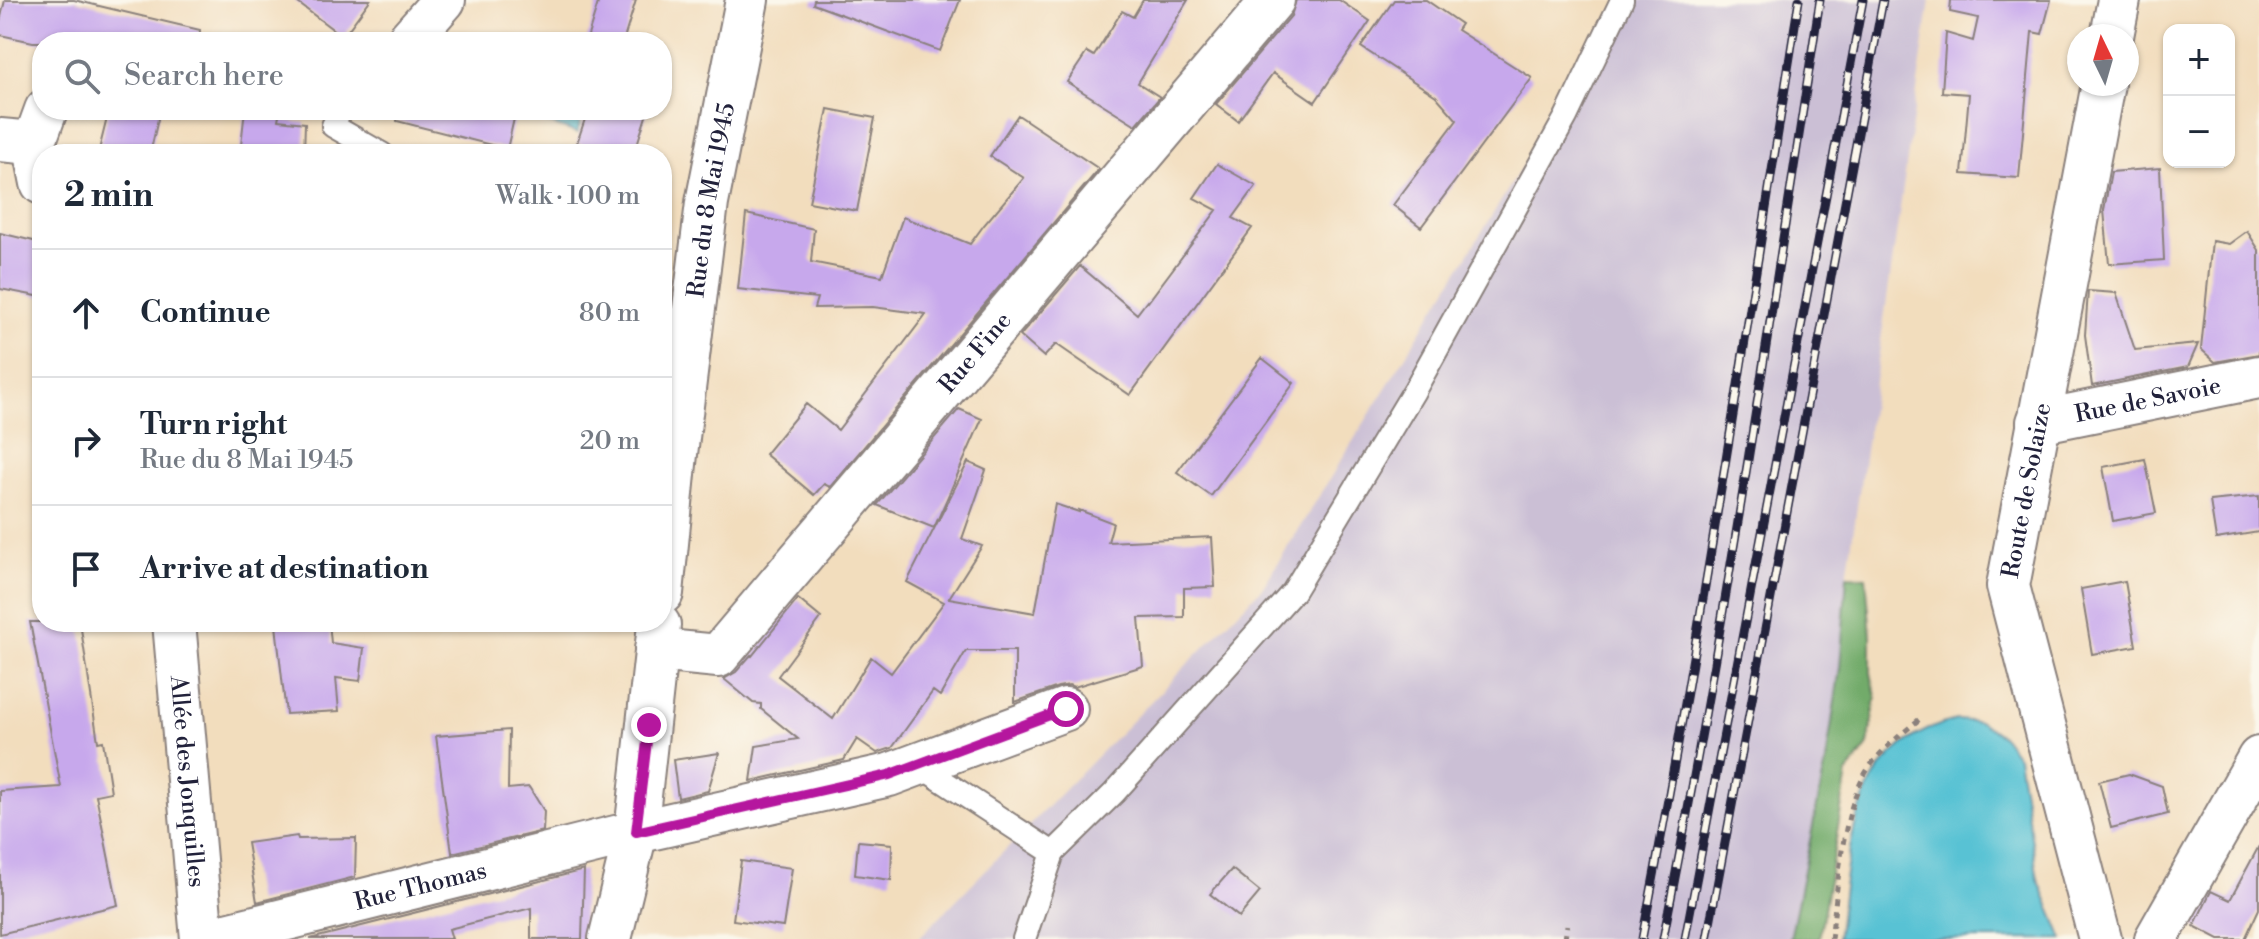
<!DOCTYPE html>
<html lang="en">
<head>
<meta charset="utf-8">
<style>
  body { margin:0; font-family:"Libre Bodoni",serif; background:#f6f6f7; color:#1f2937 }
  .controls { position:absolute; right:24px; top:24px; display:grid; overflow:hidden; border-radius:16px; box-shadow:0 2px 6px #0004 }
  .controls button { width:72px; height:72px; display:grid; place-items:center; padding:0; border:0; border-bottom:2px solid #e0e1e3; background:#fff; color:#1f2937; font:40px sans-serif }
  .compass { position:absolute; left:2067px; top:24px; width:72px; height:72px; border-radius:50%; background:#fff; box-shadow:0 2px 6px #0004; rotate:355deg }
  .stop { position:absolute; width:24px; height:24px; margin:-18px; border:6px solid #b5179e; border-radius:50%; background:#fff }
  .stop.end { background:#b5179e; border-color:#fff; box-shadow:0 2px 8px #0008 }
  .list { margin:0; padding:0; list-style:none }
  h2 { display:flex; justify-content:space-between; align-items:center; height:104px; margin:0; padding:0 32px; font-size:34px }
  h2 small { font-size:26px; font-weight:400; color:#747a83 }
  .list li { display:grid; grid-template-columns:52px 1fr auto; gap:24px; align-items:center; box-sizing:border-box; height:128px; padding:0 32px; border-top:2px solid #e0e1e3 }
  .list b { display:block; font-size:30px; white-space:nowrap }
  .list p { margin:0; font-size:26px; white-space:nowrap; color:#747a83 }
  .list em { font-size:26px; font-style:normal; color:#747a83 }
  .icon { flex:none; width:44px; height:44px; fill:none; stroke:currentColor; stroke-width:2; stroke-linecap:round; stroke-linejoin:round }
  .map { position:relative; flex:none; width:2259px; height:939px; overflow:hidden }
  .search { position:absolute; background:#fff; box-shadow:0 2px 6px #0004; left:32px; top:32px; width:640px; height:88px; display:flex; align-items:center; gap:20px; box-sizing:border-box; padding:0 28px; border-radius:32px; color:#747a83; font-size:30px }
  .panel { position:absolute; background:#fff; box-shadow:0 2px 6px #0004; left:32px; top:144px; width:640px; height:488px; border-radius:32px }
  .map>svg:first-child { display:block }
  .industrial { fill:#cbbfd5 }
  .forest { fill:#72ab6a; stroke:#4a6652; stroke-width:2 }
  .water { fill:#58c2d4; stroke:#3d7288; stroke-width:2 }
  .building { fill:#c7a8ec }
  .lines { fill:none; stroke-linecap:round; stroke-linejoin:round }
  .lane-casing { stroke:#8a807c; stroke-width:26 }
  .street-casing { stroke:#8a807c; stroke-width:46 }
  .path { stroke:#8a807c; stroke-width:5; stroke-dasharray:6 6; stroke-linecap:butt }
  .lane { stroke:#fff; stroke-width:22 }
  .street { stroke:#fff; stroke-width:42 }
  .rail-casing { stroke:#22223b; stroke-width:9 }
  .rail { stroke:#fbf7ec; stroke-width:6; stroke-dasharray:18; stroke-linecap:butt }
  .route { stroke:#b5179e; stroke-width:10 }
  .labels { text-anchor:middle; stroke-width:8; stroke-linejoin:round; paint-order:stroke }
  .street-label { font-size:24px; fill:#22223b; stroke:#fbf7ec }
</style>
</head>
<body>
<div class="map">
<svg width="2259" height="939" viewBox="0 0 2259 939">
  <rect width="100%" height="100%" fill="#fbf7ec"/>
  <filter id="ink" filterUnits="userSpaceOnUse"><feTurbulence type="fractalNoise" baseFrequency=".0125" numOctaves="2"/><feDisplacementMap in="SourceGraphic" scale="16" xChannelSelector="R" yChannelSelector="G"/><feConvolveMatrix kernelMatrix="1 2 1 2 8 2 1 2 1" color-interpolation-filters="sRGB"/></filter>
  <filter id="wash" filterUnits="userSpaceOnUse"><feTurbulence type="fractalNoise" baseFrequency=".006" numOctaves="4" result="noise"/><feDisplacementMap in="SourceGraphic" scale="32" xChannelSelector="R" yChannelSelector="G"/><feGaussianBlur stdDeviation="1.8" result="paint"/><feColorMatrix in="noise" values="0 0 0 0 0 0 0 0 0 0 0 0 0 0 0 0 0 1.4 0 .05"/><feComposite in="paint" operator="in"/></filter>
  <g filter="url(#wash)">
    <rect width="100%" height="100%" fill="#f2ddbd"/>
    <path class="industrial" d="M1625,0h305l-83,576 -7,92 -14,94 -36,177h-872l345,-352z"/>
    <path class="forest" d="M1847,576l19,1 5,59v37l5,24 -8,48 -21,29 -28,165h-29l36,-177 14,-94z"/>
    <path class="water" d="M537,110h47l-7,23 -37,-13 1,-5z
      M1957,720l23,2 23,15 15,20 20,122 25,60h-226c14,-90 11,-195 120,-219z"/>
    <g id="blocks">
      <path class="building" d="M5,0h69l126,30 -1,12h-166l-33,-7v-14z
        M294,0h76l-27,37z
        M599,0h37l-13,42h-37z
        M814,0h146l-20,51 -127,-47z
        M1143,0h45l-50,83 22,14 -24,28 -69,-43 20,-30 7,4 28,-45 11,6z
        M1296,0h43l31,21 -55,81 -42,-29 -35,48 -22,-17 75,-88z
        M1394,0h32l35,24 -4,6 75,48 -111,149 -28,-22 64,-85 -21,-24 -75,-49z
        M1951,0h100l-9,34 -10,-2 -13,146 -57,-4 7,-80 -27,-2 4,-59 27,8 5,-23 -28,-6z
        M828,109l47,9 -18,93 -48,-9z
        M109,110h51l-10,44h-52z
        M245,110h35l-2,10 27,3 -1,31h-64z
        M398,110h118l-9,39 -110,-28z
        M588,110h60l-14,44h-22l-35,-11z
        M1018,115l81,54 -269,318 -6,-3 -10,11 -49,-41 41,-50 32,26 88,-116 -53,-7 -59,1 3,-10 -79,-9 8,-75 68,15 -3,33 71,14 21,-59 67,27 14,-19 40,-47 -34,-22z
        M1217,164l39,22 -23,32 19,10 -122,167 -74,-51 -12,13 -24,-21 60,-70 57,48 10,-13 1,1 69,-92 -23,-12z
        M2160,168l4,92 -55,4 -5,-54 7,-38z
        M2247,231l12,19v104l-44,8 -14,-13 11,-108 17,3z
        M0,233l42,10v54l-42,-8z
        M2088,291l28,2 19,57 63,-6 -10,23 -96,19 -7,-51z
        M1262,358l32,25 -83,113 -34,-24z
        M959,409l23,10 -48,109 -57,-23z
        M2145,459l11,54 -43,8 -10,-54z
        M968,462l18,8 -24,69 20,7 -33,52 86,15 20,-109 24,8v-2l34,13 -5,19 104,-5 3,50 -31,1v29l-45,1 4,48 -69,21 -5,-2 -11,2 -43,15v-51h-49l-26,45 -7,-5 -41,57 -15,5 -20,-14 -13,21 -93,21 5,-35 42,-7 -37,-30v-5l-8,-1 -29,-24 12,-7 15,-17 1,1 46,-57 23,19 -43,58 55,43 38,-62 20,16 53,-71 -37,-20z
        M2259,496v36l-43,7 -6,-38z
        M2125,581l11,65 -44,8 -11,-65z
        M30,622h50l18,120 5,-1 8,51 -15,3 22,110 -118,29v-143l61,-4z
        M301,622h28l2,21 33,5 -4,33 -24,-3 3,33 -53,3 -10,-89z
        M509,730l-1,59 21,-2 15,24 -1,20 -91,22 -16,-117z
        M719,753l-11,38 -30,7 -5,-38z
        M2129,774l33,12 6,28 -57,14 -12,-47z
        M297,836l1,3 58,-1 -1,39 -98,25 -10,-59z
        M858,841l34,3 -1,36 -36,-5z
        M2259,846v63l-14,30h-26l-25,-13 17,-35 19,9z
        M741,861l51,7 -9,59 -50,-7z
        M1232,869l28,23 -21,25 -29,-23z
        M584,870l-2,69h-51v-31l-82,21 3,10h-142z"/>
    </g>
  </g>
  <g filter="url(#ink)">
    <use href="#blocks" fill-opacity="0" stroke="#8a807c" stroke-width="2"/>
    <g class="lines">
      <g class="lane-casing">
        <path id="lane" d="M340,110l-7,16 49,28
          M917,764l136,89
          M1024,939l29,-86 61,-60 179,-201 121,-201 152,-274 56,-117"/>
      </g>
      <g class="street-casing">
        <g id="street">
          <path d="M2112,36l7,-36"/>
          <path d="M407,42l37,-42"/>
          <path d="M0,140l34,3 12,-33"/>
          <path d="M34,143l8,40"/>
          <path id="s1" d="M2038,422l221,-45"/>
          <path id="s2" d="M662,593l14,-139 31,-251 40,-203"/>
          <path id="s3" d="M174,622l28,317"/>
          <path id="s4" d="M656,650l62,6 555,-656"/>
          <path id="s5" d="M207,939l429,-107 253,-57 177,-66"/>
          <path d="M610,939l26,-107 23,-207"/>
          <path id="s6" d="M2100,939l-92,-353 95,-502"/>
          <path d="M2156,939l103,-181"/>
        </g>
      </g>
      <path class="path" d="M1565,939l2,-14
        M1831,939c7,-50 9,-114 31,-159 11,-25 40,-46 60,-63"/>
      <use href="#lane" class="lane"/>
      <use href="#street" class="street"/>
      <g class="rail-casing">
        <path id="rail" d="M1642,939c60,-312 107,-626 157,-939
          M1663,939c62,-311 108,-626 157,-939
          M1685,939l178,-939
          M1707,939l176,-939"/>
      </g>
      <use href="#rail" class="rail"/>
    </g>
  </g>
  <g class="lines" filter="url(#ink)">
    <path class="route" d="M649,725l-13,107 253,-57 177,-66"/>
  </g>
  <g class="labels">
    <g class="street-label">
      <text dy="8" stroke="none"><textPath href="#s2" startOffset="396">Rue du 8 Mai 1945</textPath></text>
      <text dy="8" stroke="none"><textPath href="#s4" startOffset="460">Rue Fine</textPath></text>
      <text dy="8" stroke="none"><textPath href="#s1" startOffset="112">Rue de Savoie</textPath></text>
      <text dy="8" stroke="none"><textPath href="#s6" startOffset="462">Route de Solaize</textPath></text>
      <text dy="8" stroke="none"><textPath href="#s3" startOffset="160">Allée des Jonquilles</textPath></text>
      <text dy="8" stroke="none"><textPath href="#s5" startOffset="220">Rue Thomas</textPath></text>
    </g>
  </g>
</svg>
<div class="controls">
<button>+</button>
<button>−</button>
</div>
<svg class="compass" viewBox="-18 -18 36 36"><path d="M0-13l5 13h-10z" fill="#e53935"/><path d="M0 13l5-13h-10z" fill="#747a83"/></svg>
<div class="stop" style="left:1066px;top:709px"></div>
<div class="stop end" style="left:649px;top:725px"></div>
<div class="search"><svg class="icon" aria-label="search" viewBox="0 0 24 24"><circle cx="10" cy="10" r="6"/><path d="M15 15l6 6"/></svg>Search here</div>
<section class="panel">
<h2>2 min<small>Walk · 100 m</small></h2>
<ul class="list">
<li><svg class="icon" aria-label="ahead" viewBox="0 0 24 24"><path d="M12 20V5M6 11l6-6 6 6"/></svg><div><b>Continue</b></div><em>80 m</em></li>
<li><svg class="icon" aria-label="right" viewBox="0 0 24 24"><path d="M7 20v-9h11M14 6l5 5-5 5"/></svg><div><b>Turn right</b><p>Rue du 8 Mai 1945</p></div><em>20 m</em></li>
<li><svg class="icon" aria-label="arrive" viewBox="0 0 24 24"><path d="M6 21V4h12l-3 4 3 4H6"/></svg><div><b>Arrive at destination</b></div></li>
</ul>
</section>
</div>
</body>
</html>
